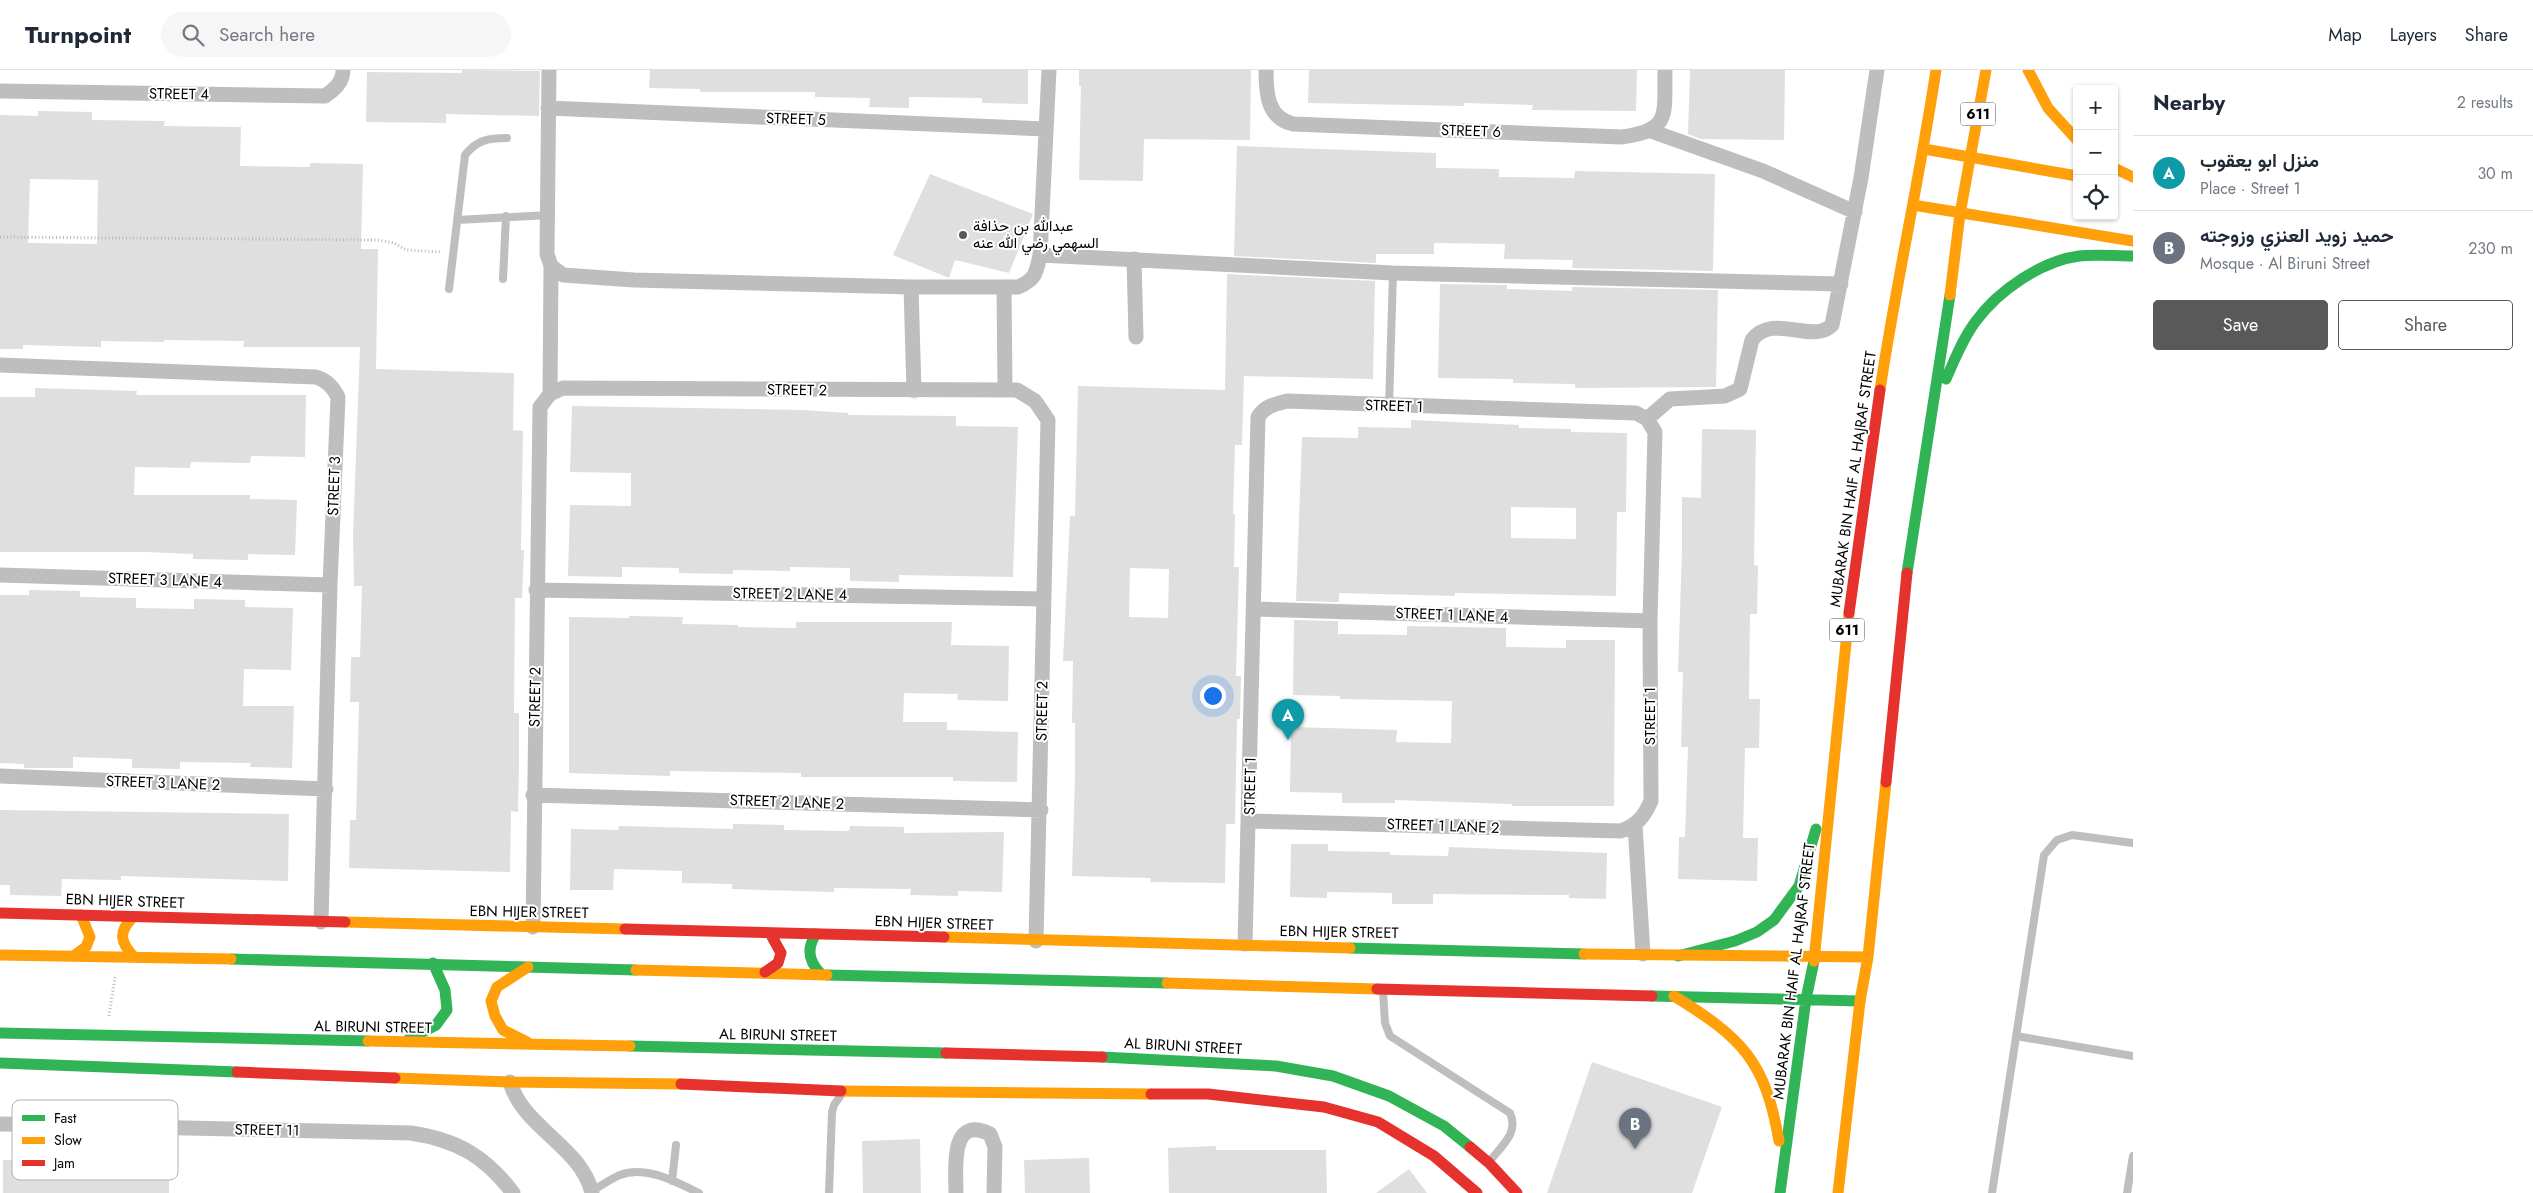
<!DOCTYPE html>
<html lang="en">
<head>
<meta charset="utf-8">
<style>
  body { margin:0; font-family:Jost,Vazirmatn,sans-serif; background:#f6f6f7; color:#1f2937 }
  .controls { position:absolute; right:15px; top:15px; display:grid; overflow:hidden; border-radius:5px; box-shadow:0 1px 4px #0004 }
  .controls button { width:45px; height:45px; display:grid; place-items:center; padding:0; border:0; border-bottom:1px solid #e0e1e3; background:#fff; color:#1f2937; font:25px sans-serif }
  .you { position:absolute; left:1212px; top:625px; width:18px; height:18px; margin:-12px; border:4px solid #fff; border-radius:50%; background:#1a73e8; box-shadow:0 0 0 8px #1a73e833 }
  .badge { display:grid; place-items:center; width:32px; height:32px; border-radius:50%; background:#595959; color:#fff; font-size:16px; font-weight:700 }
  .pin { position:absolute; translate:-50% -41px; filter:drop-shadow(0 1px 2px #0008) }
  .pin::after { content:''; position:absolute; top:26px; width:18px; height:15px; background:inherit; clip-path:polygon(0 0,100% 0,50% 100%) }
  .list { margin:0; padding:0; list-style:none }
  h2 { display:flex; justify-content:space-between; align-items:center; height:65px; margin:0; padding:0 20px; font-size:21px }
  h2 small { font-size:16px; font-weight:400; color:#747a83 }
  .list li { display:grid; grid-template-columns:32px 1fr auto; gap:15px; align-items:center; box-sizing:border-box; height:75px; padding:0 20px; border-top:1px solid #e0e1e3 }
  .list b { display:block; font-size:19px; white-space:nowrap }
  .list p { margin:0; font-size:16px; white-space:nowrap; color:#747a83 }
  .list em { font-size:16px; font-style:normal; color:#747a83 }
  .actions { display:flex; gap:10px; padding:15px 20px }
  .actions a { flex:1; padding:11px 0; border:1px solid #595959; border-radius:5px; text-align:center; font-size:18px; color:#595959 }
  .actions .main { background:#595959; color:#fff }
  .icon { flex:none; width:28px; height:28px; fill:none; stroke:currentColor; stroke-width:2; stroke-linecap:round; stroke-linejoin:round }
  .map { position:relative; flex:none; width:2133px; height:1123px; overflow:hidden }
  header { display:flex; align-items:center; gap:30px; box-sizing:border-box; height:70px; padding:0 25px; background:#fff; border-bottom:1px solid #e0e1e3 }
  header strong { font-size:24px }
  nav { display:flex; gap:28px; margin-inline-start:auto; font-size:18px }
  .search { width:350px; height:45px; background:#f6f6f7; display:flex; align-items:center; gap:12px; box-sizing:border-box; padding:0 18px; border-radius:28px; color:#747a83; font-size:19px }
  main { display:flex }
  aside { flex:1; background:#fff }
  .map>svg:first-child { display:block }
  .building { fill:#dfdfdf; fill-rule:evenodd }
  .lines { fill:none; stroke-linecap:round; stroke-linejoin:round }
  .path { stroke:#b9b9b9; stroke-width:3; stroke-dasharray:1 2.5; stroke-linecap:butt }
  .lane { stroke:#bebebe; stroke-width:8 }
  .street { stroke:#bebebe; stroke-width:15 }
  .fast { stroke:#30b455; stroke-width:11 }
  .slow { stroke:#ff9f0a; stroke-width:11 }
  .jam { stroke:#e5322d; stroke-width:11 }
  .poi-dot { fill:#595959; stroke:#fff; stroke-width:2 }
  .labels { text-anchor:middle; stroke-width:4; stroke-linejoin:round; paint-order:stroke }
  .shield { fill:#fff; stroke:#4c4c4c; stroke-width:1 }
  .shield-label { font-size:14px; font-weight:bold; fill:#000 }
  .street-label { font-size:15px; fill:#000; stroke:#fff }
  .poi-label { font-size:15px; fill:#000; stroke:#fff; text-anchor:start }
  .key { fill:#fff; stroke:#b2b2b2; stroke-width:1 }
  .key-label { font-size:14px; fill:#000 }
</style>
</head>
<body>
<header>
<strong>Turnpoint</strong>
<div class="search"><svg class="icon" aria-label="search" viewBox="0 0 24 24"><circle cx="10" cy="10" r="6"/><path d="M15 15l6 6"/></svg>Search here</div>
<nav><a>Map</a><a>Layers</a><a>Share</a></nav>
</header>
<main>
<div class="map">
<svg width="2133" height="1123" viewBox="0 0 2133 1123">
  <rect width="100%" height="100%" fill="#fff"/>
  <path class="building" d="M462,0l78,1 -1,45 -93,-2v9l-80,-1 1,-50 95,1z
    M650,0h378v34l-46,-1v-5l-73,-1v11l-40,-1 1,-9 -55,-1v-5h-115v-3l-51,-1z
    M1079,0h172l-1,70 -106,-1 -1,42 -64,-1 2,-94h-2z
    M1309,0h328l-1,41 -104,-1 1,-5 -69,-2v3l-156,-3z
    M1690,0h95l-1,70 -83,-1 -13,-5z
    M38,41l54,1v8l73,1 -1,5 77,1 -1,39 70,1v-4l53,1 -2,85h17l-2,120 138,4 -1,57 10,1 -2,119h3l-2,48h-7l-1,115h5v52l-1,47 -7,-1 -1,61 -161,-4 1,-48h6l3,-118h-9l1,-45h9l2,-71h-8l-1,-51 7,-188h-117l1,-6 -80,-1v2l-63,-1v6l-78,-2v4h-23v-234l38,1zM30,109l68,1 -1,64 -69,-1z
    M1237,76l199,7v15l63,1v8l75,1 1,-7 140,3 -2,97 -141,-3 1,-8 -69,-1 1,-15 -71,-1v11h-58v9l-142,-7z
    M930,104l103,40 -24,59 -54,-13 -6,18 -56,-23z
    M1227,204l148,7 -2,98 -129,-3 -2,69h-7l-2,69h2l-1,53h5l-3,109h5l-1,43h-3l-2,105h-9l-1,59 -75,-1 1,-4 -79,-2 3,-101v-52h-3l1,-62h-10l7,-145h5l3,-130 147,4zM1130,498l39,1 -1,49 -39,-1z
    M1440,214l67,1v4l65,2v-4l146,3 -2,97 -141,1v-4l-62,-1v-4l-75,-1z
    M35,318l102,3 -1,4h170l-1,62 -54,-1 -1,7 -59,-1 -1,6 -55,-1 -1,28h116v4l47,1 -2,55 -47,-1v6l-55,-1v-5l-48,-2h-145v-155h35z
    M572,336l229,4 47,3v2l108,1v10l62,1 -5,150 -114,-2v7l-49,-1v-13l-60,-1v4l-57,-1v4l-54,-1v-5l-57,-1v10l-54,-1 2,-71 61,1v-33l-61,-1z
    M1411,350l108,5v3l52,1v3l56,1 -1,79h-9l-1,84 -161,-3v3l-116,-3v9l-43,-1 6,-164 56,1v-11l53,1zM1511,437l65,1v31l-65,-1z
    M1702,359l54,1 -2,135 4,1 -1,48h-7l-1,85h11l-1,49h-14l-2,90h15l-1,43 -79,-2 1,-42h6l3,-90h-7l2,-75h-5l4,-122v-53l19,1z
    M29,520l51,1v6l56,1v10l58,1v-10l51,1v7l48,1 -2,62 -47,-1 -1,37h51l-2,62 -42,-1 1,-4 -71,-1v7l-48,-1v-9l-59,-2v11h-49v-4l-24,-1v-168h29z
    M629,546l54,1 -1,7 56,1v2l58,1v-6h156l-1,23 58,1 -1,55 -51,-1 1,-6 -54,-1 -1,29h44v8l71,2 -1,50 -64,-1v-4h-152v-4l-131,-2v5l-101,-3v-156l60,1z
    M1294,550l44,1v13l69,1v-9l99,2v19l60,1v-8h49l-1,166h-102v-2l-117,-4v3h-53v-10l-52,-1 1,-65 106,3 -1,12 55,1 1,-42 -112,-2v-3l-47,-1z
    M0,740l289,4 -1,67 -167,-5v4l-59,-1 -1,17 -51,-1v-10h-10z
    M733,754l51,1v5l65,1 1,-5 54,1v6l100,-1 -2,60 -44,-1v5l-48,-1 1,-6 -77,-1v4l-102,-3v-5l-50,-1v-12l-68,-2 -1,21h-43l1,-61 47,1 1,-4 114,3z
    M1291,774h37v7l62,1v3l58,1 1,-9 158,6 -1,46 -37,-1v-3l-136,-1v10h-41v-11l-65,-1v6l-37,-1z
    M1592,992l130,45 -30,86h-145z
    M920,1069l1,54h-58l-1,-52z
    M1216,1076v4h110l1,43h-158l-1,-45z
    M1089,1088l1,35h-65l-1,-33z
    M82,1089v8l87,1v25h-166v-33z
    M1409,1099l18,24h-51z"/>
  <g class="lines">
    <path class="path" d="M0,167l377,3 17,3 12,7 36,2
      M109,946l6,-39"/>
    <path class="lane" d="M457,150l92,-5
      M503,209l3,-63
      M449,219l16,-134c12,-15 23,-17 42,-17
      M1389,336l4,-133
      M1383,921l2,32 5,13 120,77c9,20 -8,32 -20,48
      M2016,966l117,20
      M672,1111l4,-36
      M592,1121c9,-5 18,-12 28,-16 26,-10 56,7 79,18
      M829,1123l3,-81 2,-7 7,-10
      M1992,1123l52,-338 13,-15 15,-5 61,8
      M2127,1123l6,-37"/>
    <path class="street" d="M549,0l-2,184 4,12 -1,128
      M1266,0c0,23 1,48 27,54l328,13c51,-6 43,-23 44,-67
      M0,21l325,5c10,-7 18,-14 18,-26
      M548,38l497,21
      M1651,61l112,40 92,41
      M1040,185l353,18 448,11
      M1134,189l2,78
      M551,196l12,9 71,5 277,7h107c18,-8 18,-14 22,-32l9,-185
      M911,217l3,104
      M1004,217l1,103
      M0,295l316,12c11,3 17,10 22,20l-8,188 -9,337
      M1647,349l23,-20 55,-3 15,-7 12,-49c21,-28 60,5 80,-15l29,-147 16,-108
      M0,505l330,10
      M536,520l508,9
      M1254,539l396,12
      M0,706l326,13
      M533,725l508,15
      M1635,755l8,129
      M533,857l7,-520 10,-13 13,-6 454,2 18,11 13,19 -12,521
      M1245,874l13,-527c7,-11 17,-13 29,-16l349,12 11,6 8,13 -5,189 1,180c-7,16 -14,24 -30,30l-372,-10
      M510,1012c13,46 71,64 82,111
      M0,1054l411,9c46,7 74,23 102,60
      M956,1123c0,-23 -7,-79 34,-59l5,13 -1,46"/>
    <path class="fast" d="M1946,309c9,-20 17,-41 30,-58 22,-30 65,-60 103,-65 17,-2 36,0 54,0
      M1907,503l43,-278
      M816,864c-10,15 -7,28 5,40
      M1350,878l234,6
      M1678,886l57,-15 22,-9 17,-12 25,-34 17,-57
      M231,889l405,11
      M827,905l340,8
      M1652,926l208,5
      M0,963l368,8
      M409,969l27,-14 11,-15 -2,-20 -12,-27
      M630,976l316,7
      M1102,987l174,9 57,10 56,20 55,30 26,21
      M0,993l237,9
      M1780,1123l26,-194 8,-38"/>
    <path class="slow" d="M2028,0l20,38 29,32
      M1924,79l153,27
      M2114,98l19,9
      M1913,135l220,36
      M1950,225l10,-81 26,-144
      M1880,320c16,-107 40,-213 56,-320
      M133,847c-15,15 -13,25 1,40
      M345,852l280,7
      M944,867l406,11
      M1584,884l284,3
      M0,885l231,4
      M75,885l11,-8 4,-10 -9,-22
      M1814,891l35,-348
      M636,900l191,5
      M1167,913l210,6
      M1674,926c68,42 91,64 105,145
      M368,971l262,5
      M527,972l-24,-12 -8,-14 -4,-15 6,-14 31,-20
      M395,1008l115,4 171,2
      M841,1021l310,3
      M1838,1123l22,-192 8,-44 18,-175"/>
    <path class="jam" d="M1849,543l31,-223
      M1886,712l21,-209
      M0,843l345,9
      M625,859l319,8
      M765,902l13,-9 3,-10 -11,-20
      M1377,919l275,7
      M946,983l156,4
      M237,1002l158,6
      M681,1014l160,7
      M1151,1024h57l116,13 54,15 56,34 43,37
      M1470,1077l19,16 28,30"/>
  </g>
  <circle class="poi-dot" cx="963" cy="165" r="5"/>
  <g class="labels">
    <g class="shield">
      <rect x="1960.5" y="32.5" width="35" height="23" rx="4"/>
      <rect x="1829.5" y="548.5" width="35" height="23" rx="4"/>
    </g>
    <g class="shield-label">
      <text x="1978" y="49">611</text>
      <text x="1847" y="565">611</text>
    </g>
    <g class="street-label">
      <text transform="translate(179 24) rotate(1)" y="5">STREET 4</text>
      <text transform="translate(796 49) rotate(2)" y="5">STREET 5</text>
      <text transform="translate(1471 61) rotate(2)" y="5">STREET 6</text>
      <text transform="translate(797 320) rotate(1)" y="5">STREET 2</text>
      <text transform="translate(1394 336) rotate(2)" y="5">STREET 1</text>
      <text transform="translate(1853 409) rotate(-82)" y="5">MUBARAK BIN HAIF AL HAJRAF STREET</text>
      <text transform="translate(334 416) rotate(-88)" y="5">STREET 3</text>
      <text transform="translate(165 510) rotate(2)" y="5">STREET 3 LANE 4</text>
      <text transform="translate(790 524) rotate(1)" y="5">STREET 2 LANE 4</text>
      <text transform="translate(1452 545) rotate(2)" y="5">STREET 1 LANE 4</text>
      <text transform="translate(535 627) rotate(-89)" y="5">STREET 2</text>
      <text transform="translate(1042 641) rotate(-89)" y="5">STREET 2</text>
      <text transform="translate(1650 646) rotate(-90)" y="5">STREET 1</text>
      <text transform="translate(163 713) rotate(2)" y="5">STREET 3 LANE 2</text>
      <text transform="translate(1250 716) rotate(-89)" y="5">STREET 1</text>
      <text transform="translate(787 732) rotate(2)" y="5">STREET 2 LANE 2</text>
      <text transform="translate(1443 756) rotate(2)" y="5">STREET 1 LANE 2</text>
      <text transform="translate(125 831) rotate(2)" y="5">EBN HIJER STREET</text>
      <text transform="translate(529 842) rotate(1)" y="5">EBN HIJER STREET</text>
      <text transform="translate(934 853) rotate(2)" y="5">EBN HIJER STREET</text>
      <text transform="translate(1339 862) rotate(1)" y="5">EBN HIJER STREET</text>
      <text transform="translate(1794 901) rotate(-83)" y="5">MUBARAK BIN HAIF AL HAJRAF STREET</text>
      <text transform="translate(373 957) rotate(1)" y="5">AL BIRUNI STREET</text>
      <text transform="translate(778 965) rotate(1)" y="5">AL BIRUNI STREET</text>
      <text transform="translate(1183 976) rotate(3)" y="5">AL BIRUNI STREET</text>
      <text transform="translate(267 1060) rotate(1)" y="5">STREET 11</text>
    </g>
    <g class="poi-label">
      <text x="973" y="161">عبدالله بن حذافة<tspan x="973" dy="17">السهمي رضي الله عنه</tspan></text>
    </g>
  </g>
  <rect x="12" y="1030" width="166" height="80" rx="8" class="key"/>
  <rect x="22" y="1045" width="23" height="6" fill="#30b455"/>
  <rect x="22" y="1067" width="23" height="7" fill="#ff9f0a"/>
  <rect x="22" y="1090" width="23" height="6" fill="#e5322d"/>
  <g class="key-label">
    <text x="54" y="1053">Fast</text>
    <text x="54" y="1075">Slow</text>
    <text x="54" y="1098">Jam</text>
  </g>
</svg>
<div class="controls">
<button>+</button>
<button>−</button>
<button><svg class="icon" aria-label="locate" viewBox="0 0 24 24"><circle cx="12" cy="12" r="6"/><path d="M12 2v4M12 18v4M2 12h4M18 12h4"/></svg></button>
</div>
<div class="you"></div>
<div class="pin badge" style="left:1288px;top:670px;background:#0f9aa8">A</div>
<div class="pin badge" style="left:1635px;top:1079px;background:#6b7280">B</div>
</div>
<aside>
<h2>Nearby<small>2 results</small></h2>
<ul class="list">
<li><span class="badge" style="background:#0f9aa8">A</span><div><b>منزل ابو يعقوب</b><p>Place · Street 1</p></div><em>30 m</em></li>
<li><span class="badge" style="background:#6b7280">B</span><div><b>حميد زويد العنزي وزوجته</b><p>Mosque · Al Biruni Street</p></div><em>230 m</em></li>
</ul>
<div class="actions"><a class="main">Save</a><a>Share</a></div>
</aside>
</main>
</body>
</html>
